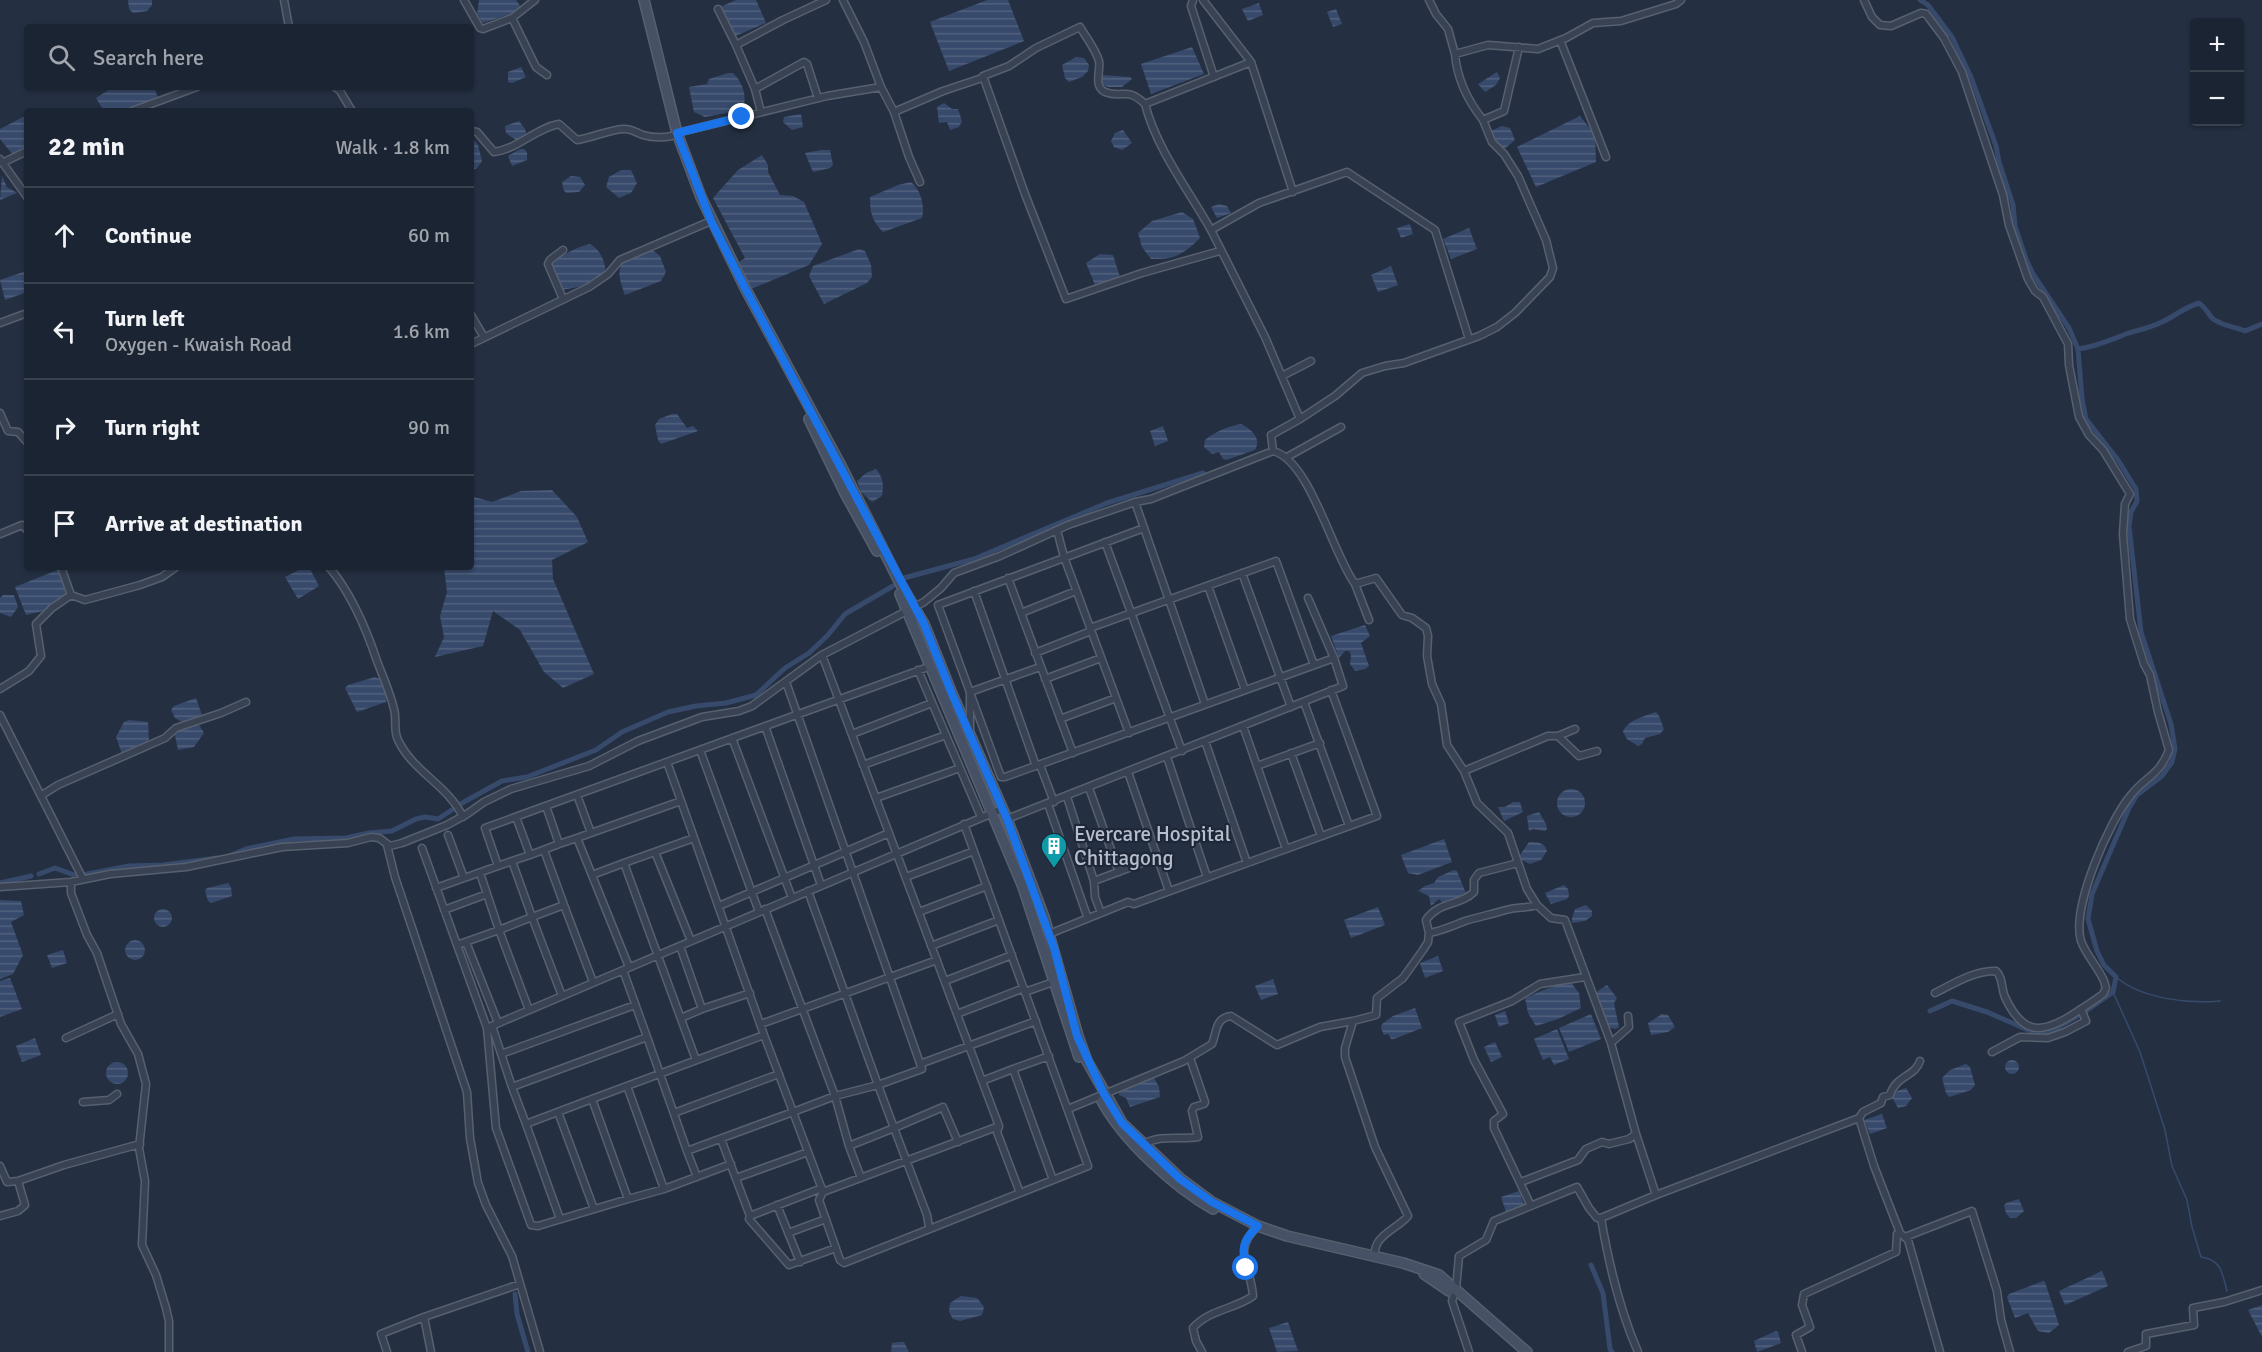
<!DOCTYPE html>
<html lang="en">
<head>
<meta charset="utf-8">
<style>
  body { margin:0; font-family:Signika,sans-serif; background:#28303e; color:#f1f3f6 }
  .controls { position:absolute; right:18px; top:18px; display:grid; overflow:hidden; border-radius:6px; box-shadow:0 2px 4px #0004 }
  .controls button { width:54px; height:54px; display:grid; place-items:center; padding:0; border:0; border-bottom:2px solid #39414d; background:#1b2432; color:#f1f3f6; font:30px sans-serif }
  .stop { position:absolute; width:18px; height:18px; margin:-14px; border:4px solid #1a73e8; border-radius:50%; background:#fff }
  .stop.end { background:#1a73e8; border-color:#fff; box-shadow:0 2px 6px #0008 }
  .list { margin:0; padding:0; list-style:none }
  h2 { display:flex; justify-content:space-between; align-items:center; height:78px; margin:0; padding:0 24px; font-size:26px }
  h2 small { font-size:20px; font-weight:400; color:#a0a4ac }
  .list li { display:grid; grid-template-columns:39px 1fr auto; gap:18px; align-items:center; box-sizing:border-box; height:96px; padding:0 24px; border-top:2px solid #39414d }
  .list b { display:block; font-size:22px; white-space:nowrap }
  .list p { margin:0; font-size:20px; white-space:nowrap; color:#a0a4ac }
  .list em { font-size:20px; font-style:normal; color:#a0a4ac }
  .icon { flex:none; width:33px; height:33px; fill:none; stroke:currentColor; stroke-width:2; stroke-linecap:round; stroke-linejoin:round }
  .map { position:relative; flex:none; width:2262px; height:1352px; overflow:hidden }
  .search { position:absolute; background:#1b2432; box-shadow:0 2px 4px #0004; left:24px; top:24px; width:450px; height:66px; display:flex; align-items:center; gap:15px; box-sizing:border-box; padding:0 21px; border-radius:6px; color:#a0a4ac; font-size:22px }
  .panel { position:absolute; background:#1b2432; box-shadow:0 2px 4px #0004; left:24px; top:108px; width:450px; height:462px; border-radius:6px }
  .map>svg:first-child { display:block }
  .water { fill:url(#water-rules) }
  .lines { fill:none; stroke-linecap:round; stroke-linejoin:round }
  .stream { stroke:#374a6b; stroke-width:1.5 }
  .canal { stroke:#374a6b; stroke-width:5 }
  .minor-casing { stroke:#57606f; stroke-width:9 }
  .secondary-casing { stroke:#57606f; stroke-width:12 }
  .minor { stroke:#394252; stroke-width:6 }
  .secondary { stroke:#465165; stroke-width:9 }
  .route { stroke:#1a73e8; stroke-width:8 }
  .labels { text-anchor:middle; stroke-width:4.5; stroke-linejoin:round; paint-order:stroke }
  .poi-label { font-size:21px; fill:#b6bdcc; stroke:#1d2737; text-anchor:start }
</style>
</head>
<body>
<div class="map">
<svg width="2262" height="1352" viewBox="0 0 2262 1352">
  <defs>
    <pattern id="water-rules" width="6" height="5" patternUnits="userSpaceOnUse" patternTransform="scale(1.5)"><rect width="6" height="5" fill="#374a6b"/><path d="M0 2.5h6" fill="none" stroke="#52627f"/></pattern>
  </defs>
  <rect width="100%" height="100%" fill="#243042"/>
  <path class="water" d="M128,0h24v5l-5,6 -14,2 -4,-4z
    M479,0h37l5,7 -11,7 -27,9 -6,-9z
    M736,0h20l10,23 -33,14 -13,-30z
    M987,0h21l16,41 -75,30 -19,-49z
    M1259,3l4,12 -15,6 -6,-12z
    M1336,9l6,15 -9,3 -6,-15z
    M1192,47l12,27 -53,20 -10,-30z
    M1076,57l8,1 5,7 -1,6 -6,6 -13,5 -4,-4 -3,-13z
    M521,67l5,10 -14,6 -4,-1v-10z
    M1497,72l3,6 -4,7 -11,7 -7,-8z
    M728,73h5c10,10 15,24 9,37l-37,7 -11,-5 -5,-25 18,-3 2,-5z
    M1102,75l28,2 2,2 -10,8h-14l-6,-3z
    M113,87h41l4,11 -33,13h-21l-8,-13z
    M944,103l8,6h6l4,12 -3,6 -9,3 -3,-8 -8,1 -2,-16z
    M801,114l2,13 -11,3 -9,-8 1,-5z
    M27,115v33l-13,8 -14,-17v-10z
    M1580,116l15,19 1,27 -60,25 -19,-40z
    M519,121l6,8 2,7 -11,4 -10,-7 -1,-7z
    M1502,126l8,2 5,12 -12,10 -12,-14v-5z
    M1123,130l9,13 -10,7 -8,-3 -3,-6 4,-8z
    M472,138l6,7 4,16 -5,7 -6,3z
    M520,149h4l3,3v8l-15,6 -4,-10z
    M821,150h9l3,15 -3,3 -17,4 -8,-19z
    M762,155l6,10v7l12,23 13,1 11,6 18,42 -13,21 -58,24 -15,-25 9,-6 -32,-60 25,-28z
    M621,170h10l6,13 -6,10 -12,5 -13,-11 3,-10z
    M2,176l5,11 10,6 -17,7z
    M571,176l9,1 5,8 -6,7 -12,1 -3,-2 -2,-9z
    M911,182c10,8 14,24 11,36l-39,14c-11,-12 -13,-19 -13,-35l28,-12z
    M1219,204l8,2 4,7 -14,5 -6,-11z
    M1182,212l11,7 7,19c-16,16 -26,22 -49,21l-9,-12 -4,-14 14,-12z
    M1410,224l3,10 -12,4 -4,-10z
    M1469,228l8,21 -26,10 -8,-20z
    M590,244c10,5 17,20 15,30l-22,12 -21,4 -6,-11 -5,-16c9,-7 28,-17 39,-19z
    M651,249l9,7 6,16 -5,9 -36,14c-13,-33 -3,-34 26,-46z
    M859,249l6,2 6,14 1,12 -5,6 -43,21 -15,-28 4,-10z
    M1100,254l13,1 7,22 -25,8 -9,-22z
    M1391,266l7,19 -20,7 -7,-17z
    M26,271l1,21 -22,8 -5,-20z
    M672,414h5l10,14 6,-2 5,5 -37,13 -3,-4 -3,-15 4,-6z
    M1241,424c10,5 21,14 14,26l-29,10 -3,-1 -4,-7 -7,2 -8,-7 1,-7c9,-8 24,-14 36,-16z
    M1163,426l5,15 -13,5 -5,-15z
    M876,469c7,8 8,16 6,27l-10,6 -11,-10 -4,-11 9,-8z
    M552,490l25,27 11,25 -36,18 1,19 41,95 -31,14 -19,-16 -24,-42 -27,-19 -10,35 -48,11 9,-20 -4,-21 7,-24 -3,-25h27v-71l21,6 29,-11z
    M305,567h4l10,19 -21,13 -13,-22z
    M60,569l8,26 -25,16 -17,4 -11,-28z
    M3,595h11l4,12 -7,10 -11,-4v-15z
    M1365,625l5,11 -9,7 8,23 -4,3 -10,2 -5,-7 1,-9 -2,-4h-4l-6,7 -8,-22z
    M375,677l7,3 5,17 -1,5 -29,10 -12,-24 3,-3z
    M196,698l6,17 -20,7 -7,-4 -4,-8 3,-4z
    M1656,712l3,4 5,13 -4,5 -15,4 -3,6 -4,2 -11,-7 -4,-7c4,-12 22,-16 33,-20z
    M129,720l19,2 1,20 -27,12 -6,-17 8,-15z
    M198,723l6,10 -10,14 -16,3 -4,-19z
    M1557 803a14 14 0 1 1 28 0a14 14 0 1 1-28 0Z
    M1513,802h7l3,10 -19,9 -6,-14h7z
    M1539,812l7,12 1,5 -2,2 -12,-2 -4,2 -2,-15z
    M1444,839l8,23 -34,13 -10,-2 -7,-18z
    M1529,842c9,0 15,0 18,9l-6,9 -11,4 -8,-4 -2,-5z
    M1454,870l3,1 10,25 -23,8 -5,-5 -8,7 -2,-10 -11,-5 7,-5 9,-3 4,-6z
    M228,883l3,4 1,9 -21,7 -3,-2 -3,-10 2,-3z
    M1564,885l4,4 1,7 -2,3 -16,5 -6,-11z
    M0,900l21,1 3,14 -13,7 12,33 -10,19 -13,5z
    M1586,905l6,6v5l-7,5 -13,2v-5l3,-9z
    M1378,907l7,18 -34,13 -7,-18z
    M154 918a9 9 0 1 1 18 0a9 9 0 1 1-18 0Z
    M125 950a10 10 0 1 1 20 0a10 10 0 1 1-20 0Z
    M63,950l4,13 -15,5 -5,-13z
    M1438,956l5,15 -18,7 -5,-15z
    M10,978l12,31 -22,8v-36z
    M1273,979l5,15 -17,6 -6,-14z
    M1570,981l9,12 2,15 -23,11 -22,7 -8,-13 -3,-15 21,-9z
    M1607,985l10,13 -3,5 5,24 -3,2 -6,-1 -4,-4 -11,-31z
    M1415,1008l7,20 -28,11h-3l-3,-5 -4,1 -3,-7 1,-4 11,-8z
    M1505,1011l4,12 -10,4 -4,-12z
    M1591,1014l10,25 -32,13 -10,-24z
    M1662,1014l6,1 7,12 -7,5 -17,3 -3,-12z
    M1557,1029l12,30 -15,6 -4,-8 -7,3 -9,-21z
    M35,1038l6,17 -19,7 -6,-16z
    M1495,1042l7,15 -11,5 -7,-15z
    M2005 1067a7 7 0 1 1 14 0a7 7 0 1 1-14 0Z
    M106 1073a11 11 0 1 1 22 0a11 11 0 1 1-22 0Z
    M1966,1064l4,3 5,18 -4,5 -22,7 -3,-4 -4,-15 8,-8z
    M1154,1078l5,9 1,10 -30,10 -4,-9 -7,-3v-5l21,-9z
    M1906,1088l6,10 -6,8 -8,2 -6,-11 5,-6z
    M1882,1114l5,14 -17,6 -6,-14z
    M1519,1191l5,14 -18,7 -5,-15z
    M2019,1199l5,12 -8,7h-6l-4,-5 -2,-7 2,-3z
    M2102,1271l6,15 -43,19 -6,-14z
    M2043,1281l2,1 14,43 -10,8 -11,-2 -10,-18 -13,5 -8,-21 2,-3z
    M961,1296l16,2 7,9 -2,8 -22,6 -7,-2 -4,-7 1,-9z
    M2262,1305v32l-14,-27z
    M1288,1322l10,29 -21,1 -8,-24z
    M1776,1331l2,1 3,11 -24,9 -3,-11z
    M900,1342h4l5,10h-18l1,-9z"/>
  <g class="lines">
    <path class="stream" d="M2116,977c26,22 72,27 104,24
      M2113,992l27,60 25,78 7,36 15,34 5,27 9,30c21,3 21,16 26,34"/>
    <path class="canal" d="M1920,0l8,5 24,32 19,40 25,69 3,16 14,43 2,21 11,33 7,15 36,54 9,21 4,50 4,20 32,41 18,29 1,12 -6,11 -2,14 12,106 30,92 4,25 -3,13 -10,14 -25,19 -8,13 -37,86 -4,25 9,32 7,14 12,12 -3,15 -27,19 -38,22h-13l-48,-21 -35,-11 -22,10
      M2078,349c17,-2 32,-9 48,-15 12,-4 24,-6 36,-12 13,-6 23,-15 37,-19 7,5 8,9 13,15 7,7 23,9 33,13l17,-7
      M904,578l70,-19 133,-56 96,-30
      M229,856l17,-7 48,-10 52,-1 23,-5 23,-2 24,-12 9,-2 13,2 26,-17 38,-21 25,-4 69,-27 26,-18 46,-20 28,-6 30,-3 30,-8 29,-27 24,-15 19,-18 17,-21 48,-28
      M39,874l16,-6 22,8 52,-10 34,-1 54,-7
      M0,883l31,-7
      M1591,1265l12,28 7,56 2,3
      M515,1294l2,20 11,38"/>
    <g class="minor-casing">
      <path id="minor" d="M284,0l5,27
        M464,0l16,28 3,1 29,-11 23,-18
        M843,0l21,42 17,45 13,25 49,-21 39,-13 1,-2 26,-10 27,-18 44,-21c6,10 16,23 19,34 2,9 -6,25 6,31 18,7 21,-6 40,12l106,-42
        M1193,0l-2,6 23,71
        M1203,0l48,62 42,130
        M1429,0l7,14 12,15 7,25 33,-9 50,4 28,-11 27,-15 28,-2 55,-17 5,-4
        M1864,0l8,17 8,8 11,1 30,-13 5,1 18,24 18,34 41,123 6,30 19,54 7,12 8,6 25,47 1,21 10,52 10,18 14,15 27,44 -5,10 -2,30 7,85 14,45 6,11 8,37 11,38c-10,26 -23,26 -38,45 -22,26 -60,113 -50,146 5,14 17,26 23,40l2,7 -3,6c-10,8 -21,14 -31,21 -32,20 -50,19 -67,-18 -4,-9 -2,-20 -9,-26 -23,0 -41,12 -61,22
        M718,9l18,36
        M512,18l24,49 11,8
        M1560,40l46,117
        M1455,54c2,25 13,47 28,66
        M983,76l42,118 41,105 76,-26 78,-22
        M335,87l5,4 12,20
        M755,89l6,23
        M818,98l-11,-34 -3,-2 -49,27 -19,-44 47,-25 43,-20
        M1145,104c12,46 43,85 66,126
        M132,111l65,-24
        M894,112l15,45 11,25
        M471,131l6,1 17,20c24,-3 42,-24 65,-28l18,16c15,-2 37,-12 48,-11 7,0 12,4 18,6 10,3 19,3 29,1
        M677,133l150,-37 54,-9
        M0,159l27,38
        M2,163l25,-12
        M563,250l-13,10 -2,4 15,35
        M471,315l13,22
        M0,323l27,-10
        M471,344l118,-57 19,-13 12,-14 91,-39
        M1282,376l29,-15
        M0,413l8,18 10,1 9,10
        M1300,419l-35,-82 -54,-107 48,-27 88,-31 88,58 34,109
        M1273,451c37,9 59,102 82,133l21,-6 26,37 10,3 14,10 2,8 -1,20 5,28 9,20 6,41 17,26 13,32 31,30 19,56 10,16 14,13 14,2 46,123 25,91 20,61
        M1287,457l54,-30
        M1135,502l70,202
        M1144,528l-206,77 63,172h4l329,-119
        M1057,530l7,27 65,176
        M0,534l22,-9 5,5
        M1105,542l77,209
        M329,567c22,26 37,61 48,94 6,16 13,31 17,48 3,10 -1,21 4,31 15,32 50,45 65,77
        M1242,573l49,134
        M1008,578l65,175
        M1355,584l14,36
        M1208,586l37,104
        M974,591l62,175
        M71,595l14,5 55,-15 22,-8 14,-10
        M1021,613l55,-22
        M1090,628l186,-67 38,104
        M1035,653l56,-22
        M918,670l63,147
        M1045,679l56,-21
        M786,682l136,387 -44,16 16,43 49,-21 15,35
        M0,689l29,-18 12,-15 -5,-32 16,-16 19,-13 -10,-28
        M1304,702l45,124
        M0,715l83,164
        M1060,719l56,-21
        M765,726l56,159
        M1243,726l43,123
        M970,730v-38l70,-25
        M852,734l80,-31
        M1558,736l21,20 18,-5
        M732,738l60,160
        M1205,741l42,122
        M700,750l59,162
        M1291,753l30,83
        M1167,757l40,120
        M863,765l83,-30
        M1040,765l14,37
        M1257,766l63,-23
        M1464,771l84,-35h10l17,-7
        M1128,772l41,119
        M1089,788l30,84
        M42,795l16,-10 107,-47 11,-10 45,-15 25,-11
        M577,795l14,38 -14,5
        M1067,797l27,84 64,-24
        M876,798l84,-30
        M681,801l83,234
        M1048,804l39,112
        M1007,819l336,-133 -9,-28 -26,-60
        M964,824l124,342 -35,14
        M591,833l90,-32 -14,-39
        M448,835l16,43
        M559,844l18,-6 52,129
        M387,845l8,32 72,215 3,46 8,45 8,22 26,51 28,96
        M422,848l65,180 9,100 35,97 7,1 90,-27
        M544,850l20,55 -32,12 30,79
        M655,852l36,89
        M530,855l29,-11 -13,-38
        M512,861l18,-6 -14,-38
        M624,863l70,-25
        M498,866l14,-5 20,56 -33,13 30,80
        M592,875l32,-12 72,197
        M906,877l68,-26
        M1094,881l1,16 6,16 27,-11 6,2 243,-88 -46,-126
        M71,882v11l16,42 10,18 24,71 17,30 8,30 -7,64 6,33 -3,64 14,30 10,33 3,13v31
        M0,887l71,-5 39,-8 76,-7 96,-20 66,-4 23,-6 8,1 11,8 12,-3 45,-18 20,-11 17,-12 27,-13 78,-23 49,-25 64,-24 37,-6 13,-5 70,-51 102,-53 17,-14 13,-15 46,-17 68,-31 67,-23 16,-3 122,-48 -2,-16 29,-16 35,-23 27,-23 23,-7 19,-3 75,-27 18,-9 18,-14 35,-36 3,-9 -7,-28 -28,-64 -14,-22 -12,-12 -9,-22 21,-9 15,-64
        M436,888l62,-22 -13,-38 446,-162
        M808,891l70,194 -43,11 -42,16 30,80 176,-66 -177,-471
        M564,905l29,77
        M719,906l170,-73
        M765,909l70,187 14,50 12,32
        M444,910l43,-16
        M919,912l68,-26
        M1429,933c13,-2 23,-7 36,-12 13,-4 28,-7 41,-11 13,-4 19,-1 31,-5
        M1049,934l52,-21
        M466,942l32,81
        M457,945l42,-15 -19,-57
        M680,946l22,63 -21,9
        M931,946l68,-26
        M623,970l24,67 -135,50 14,37 66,-25 36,100 36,-10 -37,-103
        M945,981l67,-26
        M1025,992l31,-11
        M702,1009l48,-16
        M957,1014l67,-26
        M761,1024l176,-64
        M492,1026l20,61
        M487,1028l515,-219
        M66,1038l52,-24
        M1611,1043l18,-16 -1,-11
        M1992,1052l28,-15 28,1 17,-6 21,-11 -5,-12
        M501,1054l134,-49
        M1920,1061c-5,16 -24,14 -30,34l-7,2 -2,6 -18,9 -4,6 15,48 26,67 8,7 32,112
        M920,1064l116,-43
        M1013,1069l36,-13
        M982,1081l31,-12 40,111 -33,13 -23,-61 2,-6
        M592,1099c57,-21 115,-43 172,-64l29,77 -106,39 -40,-114
        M83,1102l26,-2 8,-6
        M1068,1109l116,-48 28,-17c5,-12 3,-26 19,-28l46,29 43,-18 33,-6
        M558,1112l36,97
        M674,1113l105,-39
        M526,1124l34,95
        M721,1139l29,77
        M1143,1144c20,-10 36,-4 55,-7l-6,-26 2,-4 10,-3 1,-2 -15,-44
        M849,1146l45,-18 33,87 2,12
        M687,1151l10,26
        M0,1166l7,16 11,-1 46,-16 76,-21
        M736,1178l72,-26
        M1521,1182l57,-22 8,-11 16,-7 7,2 20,-5 7,-5
        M822,1188l-72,28 -1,3 40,46 47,-17
        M664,1189l67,-25
        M823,1192l-4,8 21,60 4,3 176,-70
        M777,1205l23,57
        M1531,1206l-37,-78v-7l9,-7 -29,-54 -15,-38 53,-21 28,-17 45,-7
        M0,1216l18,-5 7,-6 -7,-24
        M788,1233l38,-14
        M1905,1237l67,-26 25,80 4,29 9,32
        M1375,1257c-3,-21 21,-27 33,-41l-33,-69 -30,-90v-9l8,-27 23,-6 1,-17 26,-20 20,-28 5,-8 1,-9 -3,-13c13,-19 34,-14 48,-28v-12l5,-7 39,-10
        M387,1352l-6,-18 43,-17
        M431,1352l-7,-35 96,-33
        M1202,1352l-6,-11 -3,-13c15,-18 42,-19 60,-32 -2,-30 -22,-45 5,-70
        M1469,1352l-17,-51 4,-12 3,-33 27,-16 8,-19 83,-34 12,21 8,10h4
        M1638,1352c-19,-44 -29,-87 -37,-134l55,-23 203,-77
        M1802,1352l-6,-17 14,-8 -8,-22 2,-11 92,-42 1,-18 3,-1
        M2128,1352l18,-6v-12l48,-9 -1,-17 31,-6 38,-12"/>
    </g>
    <g class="secondary-casing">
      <path id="secondary" d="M644,0l33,133 24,64 44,91 94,174 61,121 24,41 28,70 55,125 37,98 34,119 9,25 35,62 59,56 31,23 46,24 29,10 116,27 36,12 88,77
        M809,419l37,76 31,56
        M900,594l123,293 56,170
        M1102,1101c22,40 72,86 111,108
        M1424,1274l25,17"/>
    </g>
    <use href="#minor" class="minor"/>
    <use href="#secondary" class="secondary"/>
  </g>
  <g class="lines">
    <path class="route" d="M742,117l-65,16 34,88 34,67 179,336 28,70 55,125 47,129 23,88 27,58 18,29 58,56 32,23 46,24c-16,15 -16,21 -12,42"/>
  </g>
  <defs>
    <g id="building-pin" transform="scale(1.35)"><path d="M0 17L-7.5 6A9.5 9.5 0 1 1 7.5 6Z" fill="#0f9aa8" stroke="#1d2737"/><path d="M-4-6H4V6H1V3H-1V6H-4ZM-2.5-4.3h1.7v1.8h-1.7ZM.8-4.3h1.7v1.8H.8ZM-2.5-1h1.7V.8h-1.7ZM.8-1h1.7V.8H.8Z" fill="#fff"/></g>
  </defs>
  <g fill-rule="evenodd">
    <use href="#building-pin" x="1054" y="846"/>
  </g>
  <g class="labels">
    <g class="poi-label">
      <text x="1074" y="841">Evercare Hospital<tspan x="1074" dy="24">Chittagong</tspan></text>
    </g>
  </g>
</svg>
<div class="controls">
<button>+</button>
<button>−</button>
</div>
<div class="stop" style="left:1246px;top:1268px"></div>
<div class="stop end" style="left:742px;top:117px"></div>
<div class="search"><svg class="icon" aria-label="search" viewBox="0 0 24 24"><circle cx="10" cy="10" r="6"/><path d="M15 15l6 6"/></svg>Search here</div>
<section class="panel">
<h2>22 min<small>Walk · 1.8 km</small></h2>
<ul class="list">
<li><svg class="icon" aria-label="ahead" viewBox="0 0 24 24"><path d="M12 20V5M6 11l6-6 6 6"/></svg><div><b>Continue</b></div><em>60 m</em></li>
<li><svg class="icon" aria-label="left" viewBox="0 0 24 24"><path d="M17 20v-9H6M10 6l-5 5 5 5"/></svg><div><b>Turn left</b><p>Oxygen - Kwaish Road</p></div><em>1.6 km</em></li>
<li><svg class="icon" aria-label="right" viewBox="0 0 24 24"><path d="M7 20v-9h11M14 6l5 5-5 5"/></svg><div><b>Turn right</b></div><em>90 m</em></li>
<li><svg class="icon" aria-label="arrive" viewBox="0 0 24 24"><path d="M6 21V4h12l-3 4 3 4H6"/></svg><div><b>Arrive at destination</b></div></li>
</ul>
</section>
</div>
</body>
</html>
